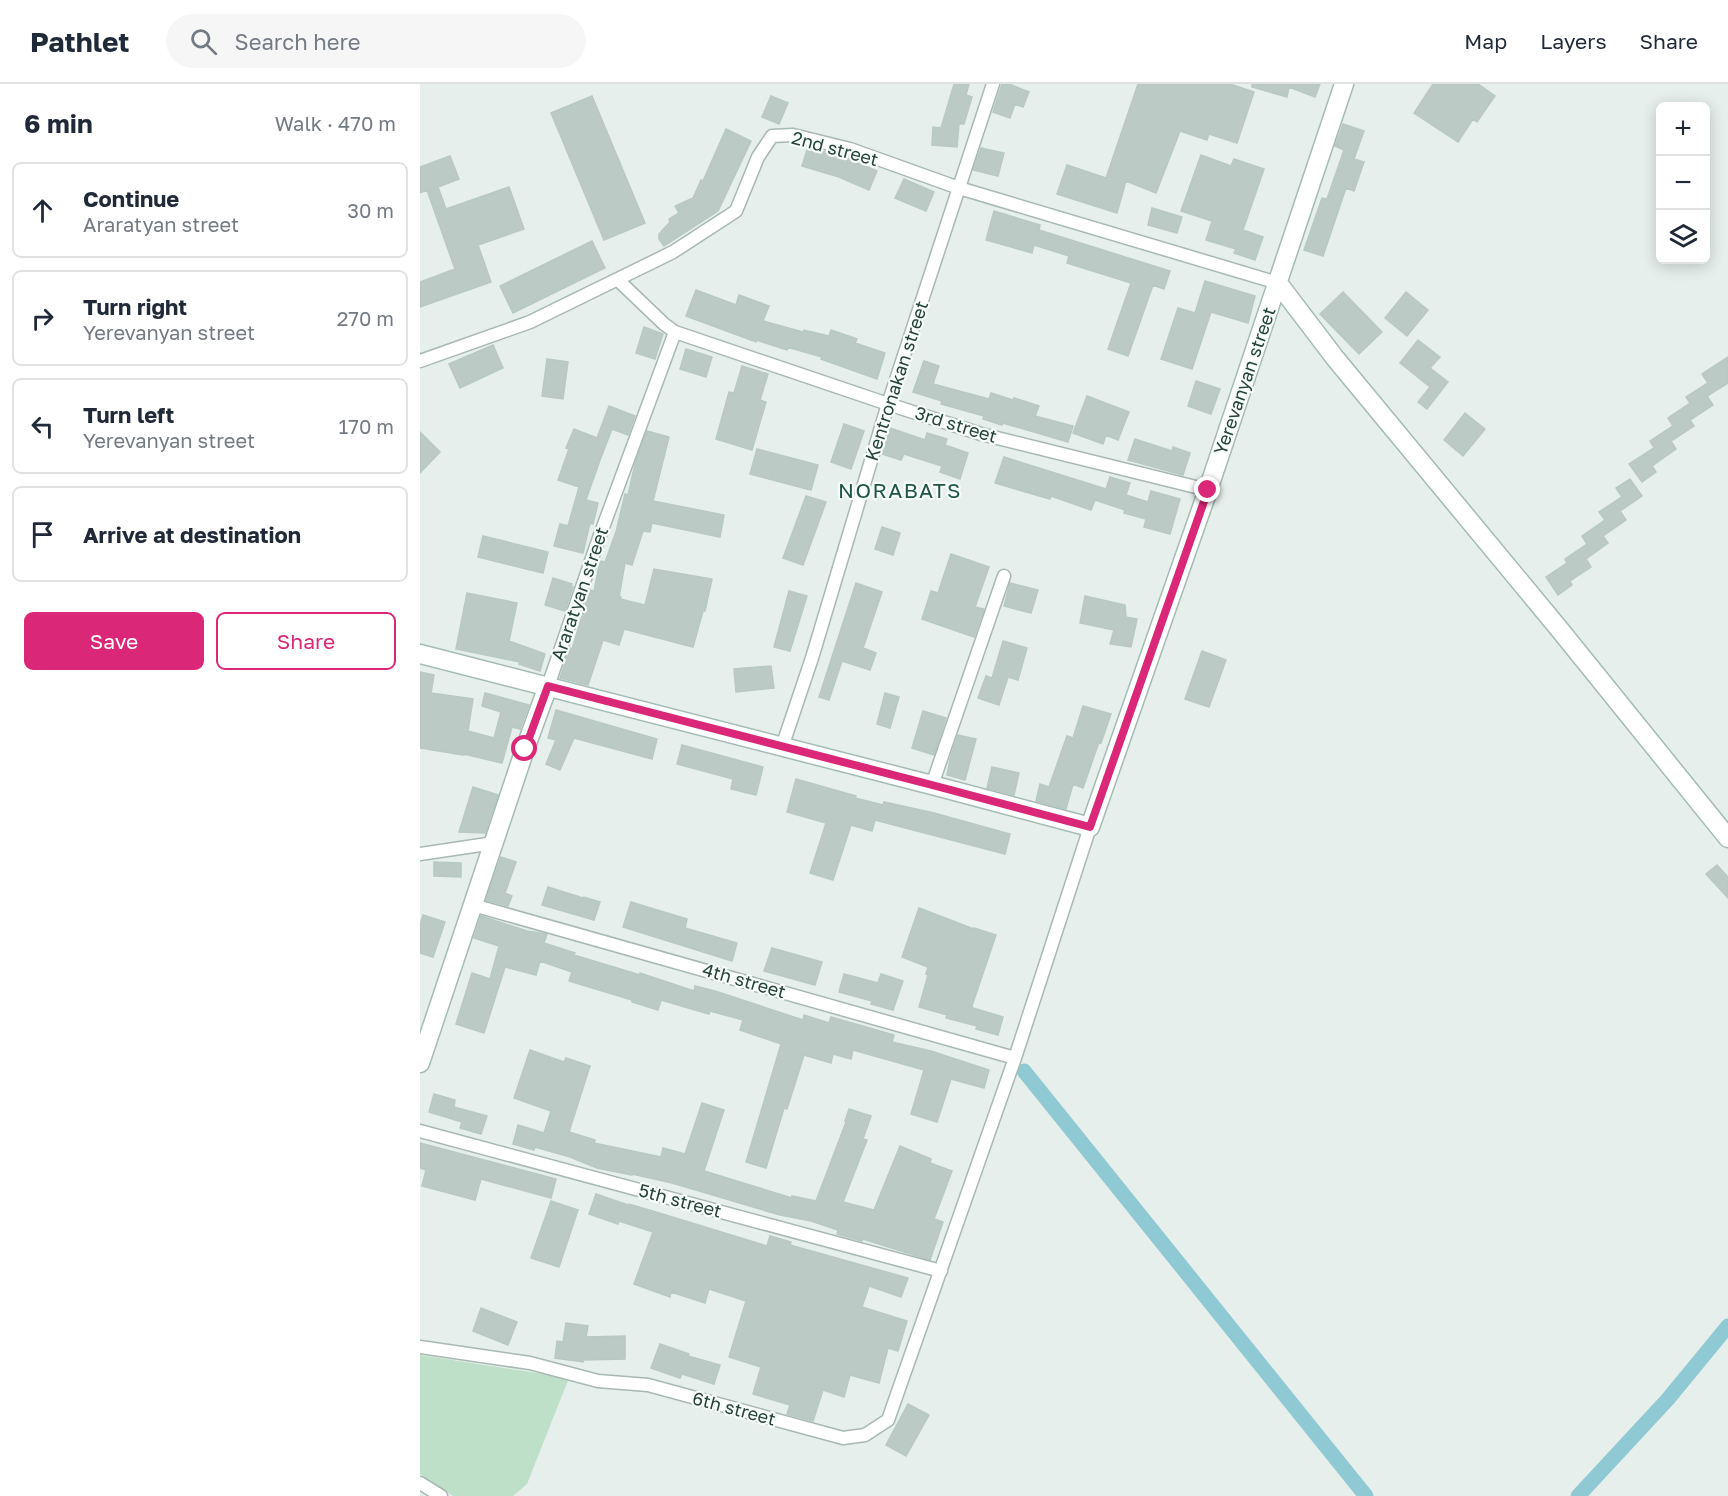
<!DOCTYPE html>
<html lang="en">
<head>
<meta charset="utf-8">
<style>
  body { margin:0; font-family:"Golos Text",sans-serif; background:#f6f6f7; color:#1f2937 }
  .controls { position:absolute; right:18px; top:18px; display:grid; overflow:hidden; border-radius:9px; box-shadow:0 3px 15px #0003 }
  .controls button { width:54px; height:54px; display:grid; place-items:center; padding:0; border:0; border-bottom:2px solid #e0e1e3; background:#fff; color:#1f2937; font:30px sans-serif }
  .stop { position:absolute; width:18px; height:18px; margin:-14px; border:4px solid #db2777; border-radius:50%; background:#fff }
  .stop.end { background:#db2777; border-color:#fff; box-shadow:0 2px 6px #0008 }
  .list { margin:0; padding:0; list-style:none }
  h2 { display:flex; justify-content:space-between; align-items:center; height:78px; margin:0; padding:0 24px; font-size:26px }
  h2 small { font-size:20px; font-weight:400; color:#747a83 }
  .list li { display:grid; grid-template-columns:39px 1fr auto; gap:18px; align-items:center; box-sizing:border-box; height:96px; margin:0 12px 12px; padding:0 12px; border:2px solid #e0e1e3; border-radius:9px }
  .list b { display:block; font-size:22px; white-space:nowrap }
  .list p { margin:0; font-size:20px; white-space:nowrap; color:#747a83 }
  .list em { font-size:20px; font-style:normal; color:#747a83 }
  .actions { display:flex; gap:12px; padding:18px 24px }
  .actions a { flex:1; padding:14px 0; border:2px solid #db2777; border-radius:9px; text-align:center; font-size:21px; color:#db2777 }
  .actions .main { background:#db2777; color:#fff }
  .icon { flex:none; width:33px; height:33px; fill:none; stroke:currentColor; stroke-width:2; stroke-linecap:round; stroke-linejoin:round }
  .map { position:relative; flex:none; width:1308px; height:1412px; overflow:hidden }
  header { display:flex; align-items:center; gap:36px; box-sizing:border-box; height:84px; padding:0 30px; background:#fff; border-bottom:2px solid #e0e1e3 }
  header strong { font-size:28px }
  nav { display:flex; gap:33px; margin-inline-start:auto; font-size:21px }
  .search { width:420px; height:54px; background:#f6f6f7; display:flex; align-items:center; gap:15px; box-sizing:border-box; padding:0 21px; border-radius:33px; color:#747a83; font-size:22px }
  main { display:flex }
  aside { flex:1; background:#fff }
  .map>svg:first-child { display:block }
  .green { fill:#bfe0c8 }
  .lines { fill:none; stroke-linecap:round; stroke-linejoin:round }
  .canal { stroke:#8ec9d4; stroke-width:15 }
  .building { fill:#bbcac4; stroke:#b8c9c2; stroke-width:1.5 }
  .minor-casing { stroke:#a8b8b2; stroke-width:15 }
  .secondary-casing { stroke:#a4bbb3; stroke-width:21 }
  .minor { stroke:#fff; stroke-width:12 }
  .secondary { stroke:#fff; stroke-width:18 }
  .route { stroke:#db2777; stroke-width:8 }
  .labels { text-anchor:middle; stroke-width:4.5; stroke-linejoin:round; paint-order:stroke }
  .street-label { font-size:18px; fill:#24423a; stroke:#f7fbf9 }
  .quarter-label { font-size:21px; letter-spacing:1.5px; fill:#1f5548; stroke:#f7fbf9 }
</style>
</head>
<body>
<header>
<strong>Pathlet</strong>
<div class="search"><svg class="icon" aria-label="search" viewBox="0 0 24 24"><circle cx="10" cy="10" r="6"/><path d="M15 15l6 6"/></svg>Search here</div>
<nav><a>Map</a><a>Layers</a><a>Share</a></nav>
</header>
<main>
<aside>
<h2>6 min<small>Walk · 470 m</small></h2>
<ul class="list">
<li><svg class="icon" aria-label="ahead" viewBox="0 0 24 24"><path d="M12 20V5M6 11l6-6 6 6"/></svg><div><b>Continue</b><p>Araratyan street</p></div><em>30 m</em></li>
<li><svg class="icon" aria-label="right" viewBox="0 0 24 24"><path d="M7 20v-9h11M14 6l5 5-5 5"/></svg><div><b>Turn right</b><p>Yerevanyan street</p></div><em>270 m</em></li>
<li><svg class="icon" aria-label="left" viewBox="0 0 24 24"><path d="M17 20v-9H6M10 6l-5 5 5 5"/></svg><div><b>Turn left</b><p>Yerevanyan street</p></div><em>170 m</em></li>
<li><svg class="icon" aria-label="arrive" viewBox="0 0 24 24"><path d="M6 21V4h12l-3 4 3 4H6"/></svg><div><b>Arrive at destination</b></div></li>
</ul>
<div class="actions"><a class="main">Save</a><a>Share</a></div>
</aside>
<div class="map">
<svg width="1308" height="1412" viewBox="0 0 1308 1412">
  <rect width="100%" height="100%" fill="#e6efeb"/>
  <path class="green" d="M0,1271l149,23 -42,106 -14,12h-60l-33,-22z"/>
  <g class="lines">
    <path class="canal" d="M604,987l342,425
      M1158,1412l90,-97 60,-73"/>
  </g>
  <path class="building" d="M534,0h15l-3,11 6,2 -8,27h-5l-2,23 -25,-2 1,-18 8,1z
    M582,0h7l20,8 -6,15 -8,-3 -5,14 -17,-6z
    M718,0h92l24,8 -17,51 -28,-9 -2,6 -27,-9 -24,62 -30,-12 -9,32 -60,-19 10,-29 39,13z
    M832,0h68l-5,13 -26,-10 -2,10 -35,-10z
    M1013,0h45l17,12 -18,26 -4,-3 -15,23 -44,-29z
    M172,12l53,127 -41,17 -53,-127z
    M351,12l17,7 -9,21 -17,-7z
    M923,40l21,7 -10,28 10,3 -10,29 -8,-3 -23,68 -19,-6 18,-52 5,1 17,-49 -9,-4z
    M306,45l25,12 -33,70 -54,35 -5,-7v-5l11,-12 -1,-3 10,-6 -4,-7 18,-8 8,-18 2,1z
    M388,63l36,10 33,14 -8,19 -30,-13 -37,-11z
    M561,64l23,5 -6,23 -25,-6z
    M781,71l30,11 3,-7 30,10 -21,61 20,7 -8,23 -21,-7 2,-4 -30,-9 6,-19 -31,-10z
    M30,72l9,23 -21,8 8,22 63,-22 15,42 -46,16 13,37 -71,25v-25l35,-13 -28,-79 -7,3v-26z
    M484,95l30,13 -8,19 -31,-13z
    M732,124l30,9 -5,16 -29,-8z
    M574,127l46,14 -1,5 131,41 -6,18 -11,-4 -25,71 -20,-7 23,-66 -64,-20 2,-7 -35,-11 -2,8 -46,-13z
    M172,157l13,27 -92,45 -13,-27z
    M785,197l50,15 -7,27 -37,-11 -19,57 -31,-10 17,-51 17,5z
    M276,206l40,15 3,-10 30,11 -6,15 40,11 1,-2 25,6 2,-6 26,9 -2,4 30,10 -8,26 -56,-20 1,-2 -35,-10v3l-31,-10v2l-70,-26z
    M923,208l39,40 -23,22 -39,-40z
    M986,208l22,18 -21,26 -22,-18z
    M224,243l19,7 -8,25 -19,-6z
    M998,256l22,17 -10,11 18,14 -21,27 -9,-7 12,-15 -30,-24z
    M73,261l10,23 -43,20 -11,-24z
    M266,265l26,8 -6,20 -26,-8z
    M1308,273v26l-21,13 6,9 -23,15 4,6 -23,15 5,8 -24,17 4,6 -14,10 -13,-18 25,-16 -4,-7 23,-15 -5,-8 22,-15 -4,-6 22,-14 -6,-9z
    M127,275l21,3 -5,37 -21,-3z
    M504,277l15,5 -6,18 56,15 2,-6 22,7 1,-2 25,8 -4,10 38,10 -5,16 -65,-19 -1,2 -19,-6 1,-3 -43,-12 1,-3 -29,-9z
    M322,282l26,8 -8,26 6,2 -14,48 -36,-11 13,-47 5,1z
    M776,297l24,8 -9,25 -23,-8z
    M667,312l42,16 -11,28 -12,-5 -3,9 -30,-11z
    M189,322l26,10 -7,19 -16,-6 -12,31 -14,40 12,3 -5,21 -3,-1 -7,30 -29,-7 6,-22 8,2 11,-39 -21,-7 11,-31 -3,-1 8,-19 23,9z
    M1045,329l20,16 -22,27 -19,-16z
    M424,340l20,7 -13,38 -20,-7z
    M470,344l35,12 2,-7 20,6 -2,6 23,8 -8,26 -20,-7 2,-6 -38,-12 -3,6 -19,-6z
    M227,347l22,6 -16,64 71,14 -4,22 -68,-14 -2,9 -7,-1 -11,34 -7,-2 -6,34h2l-1,2 25,6 9,-36 58,10 -7,32h-2l-10,36 -69,-18 -5,16 -16,-5 -15,45 -28,-7 10,-30 2,1 18,-59 4,1 6,-30 5,1 11,-30 9,-38 3,1 7,-31z
    M0,348l20,20 -20,21z
    M715,355l37,12 1,-4 17,6 -7,22 -55,-15z
    M337,365l61,16 -7,25 -61,-16z
    M584,373l102,32 4,-12 20,6 -4,12 22,7 3,-11 29,8 -10,35 -26,-7 2,-8 -22,-6 1,-3 -30,-10 -4,10 -40,-14 -1,3 -55,-16z
    M1210,395l12,17 -22,15 6,9 -23,16 5,7 -22,16 5,8 -21,14 2,4 -14,10 -12,-18 21,-14 -2,-4 22,-15 -5,-8 23,-16 -6,-8 23,-15 -6,-9z
    M386,412l20,6 -23,63 -20,-7z
    M462,443l18,6 -7,22 -18,-6z
    M63,452l65,16 -5,21 -65,-16z
    M531,470l38,13 -14,40 9,2 -10,28 -52,-18 9,-28 7,2z
    M133,494l19,6 -1,2 2,1 -8,24 -20,-6z
    M436,499l26,9 -19,56 13,5 -6,17 -28,-9 -13,39 -10,-3z
    M590,499l28,7 -7,23 -27,-7z
    M369,507l18,5 -17,55 -16,-4z
    M47,509l50,10 -8,38 36,13 -5,17 -21,-7 1,-2 -64,-13z
    M665,512l40,9 1,12 11,2 -6,28 -21,-3 4,-14 -34,-7z
    M583,557l24,7 -9,32 -10,-3 -9,28 -21,-7 8,-22 6,2z
    M782,567l24,9 -17,47 -24,-8z
    M351,582l3,22 -38,4 -2,-23z
    M0,588l14,3 -3,18 42,6 -5,32 26,7 7,-26 -19,-6 3,-13 44,12 -9,24 -8,-2 -10,36 -38,-9v1l-44,-7z
    M465,609l14,4 -9,31 -13,-4z
    M663,622l28,8 -10,29 -2,-1 -16,46 -10,-4 -7,25 -30,-8 4,-17 9,3 18,-51 6,2z
    M136,626l101,29 -5,20 -78,-21 -14,32 -14,-6 10,-24 -8,-2z
    M503,627l23,7 -12,37 -22,-7z
    M538,651l18,4 -11,41 -18,-5 3,-16z
    M262,661l81,22 -7,28 -25,-6 2,-10 -56,-15z
    M572,683l27,6 -5,22 -27,-7z
    M376,695l60,17 -1,2 28,7 1,-3 50,11 76,21 -5,20 -130,-34 -3,11 -21,-6 -18,55 -23,-7 16,-50 -39,-11z
    M53,703l25,8 -13,38 -26,-1z
    M81,773l15,5 -11,31 7,3 -4,10 -22,-6z
    M14,778l27,1v14l-27,-1z
    M1297,781l11,12v21l-22,-24z
    M128,803l35,11 1,-1 16,5 -6,18 -52,-15z
    M211,818l56,17 -2,9 52,15 -5,18 -109,-34z
    M499,824l55,21v-1l22,7 -24,71 1,2 30,9 -5,18 -22,-6 1,-3 -31,-8 1,-3 -28,-8 9,-32 -2,-1 2,-7 -26,-10z
    M3,831l22,7 -12,35 -13,-4v-28z
    M61,832l46,15 20,3 -3,9 31,10 -1,2 66,20v-2l54,18 1,-5 20,5 88,29 1,-5 25,8 2,-6 63,18 -2,7 39,9 58,19 -5,18 -33,-9 -14,43 -26,-8 13,-44 -71,-20 -2,9 -18,-5 -2,9 -27,-8 -17,54 -3,-1 -18,60 -20,-6 35,-118 -41,-14 3,-10 -33,-9 -1,3 -48,-14 -3,10 -26,-8v-2l-63,-19 3,-9 -32,-11 -4,14 -31,-8 -21,66 -28,-9 16,-51 18,6 9,-33 -25,-8z
    M352,864l50,14 -7,23 -51,-14z
    M424,890l34,9 3,-9 22,7 -10,29 -22,-6 1,-3 -33,-9z
    M110,966l34,12 2,-4 24,8 -21,66 26,8 -1,3 67,14 2,-9 22,6 17,-51 22,7 -20,61 88,27v-2l24,5 30,-79 -1,-1 4,-12 22,7 -8,23 4,1 -24,62 31,8 26,-64 31,13 -1,4 22,8 -18,48 9,3 -13,38 -67,-21 -1,2 -25,-7 1,-4 -27,-9 -31,-6 -108,-32 -40,-9v1l-35,-7 -27,-11 -35,-10 -1,3 -21,-6 5,-19 26,8 7,-22 -37,-13z
    M14,1010l21,6 -1,7 33,9 -6,18 -21,-6 2,-6 -33,-10z
    M0,1059l136,36 -5,19 -70,-19 -6,21 -53,-14 4,-16 -6,-2z
    M176,1110l32,11 1,-1 27,8 111,34 3,-10 21,6 -1,3 118,33 -7,19 -32,-11 -7,21 45,14 -9,30 -10,-3 -9,35 -29,-8 -6,22 -21,-7 -10,31 -26,-7 3,-9 -37,-11 8,-27 -32,-10 17,-56 -37,-12 -4,14 -34,-11 -1,5 -36,-13 19,-52 -34,-11 -1,3 -29,-10z
    M131,1117l27,9 -19,57 -28,-9z
    M61,1224l36,14 -9,23 -35,-14z
    M146,1239l22,3 -2,11 39,-1v23l-42,1v2l-28,-4 2,-17 6,1z
    M240,1260l29,10 -1,2 32,9 -6,19 -32,-10 -2,4 -29,-10z
    M488,1320l21,11 -23,41 -20,-11z"/>
  <g class="lines">
    <g class="minor-casing">
      <path id="minor" d="M198,196l46,44 11,8 213,72 93,30 227,56
        M0,277l110,-39 143,-70 63,-41 22,-54 14,-21 21,-1 57,14 109,39 319,95
        M128,602l51,-148 76,-206
        M362,663l30,-89 76,-254 105,-320
        M512,701l72,-209
        M0,770l74,-11
        M53,821l542,153
        M0,1047l521,140
        M0,1263l110,16 68,18 50,4 195,53 22,-3 23,-15 127,-362 75,-231
        M0,1399l21,13"/>
    </g>
    <g class="secondary-casing">
      <path id="secondary" d="M858,199l57,75 225,272 168,208
        M0,570l512,131 158,42 118,-337 136,-406
        M0,979l105,-314 23,-63"/>
    </g>
    <use href="#minor" class="minor"/>
    <use href="#secondary" class="secondary"/>
  </g>
  <g class="lines">
    <path class="route" d="M105,665l23,-63 384,99 158,42 118,-337"/>
  </g>
  <g class="labels">
    <g class="street-label">
      <text transform="translate(415 65) rotate(15)" y="6">2nd street</text>
      <text transform="translate(477 297) rotate(-72)" y="6">Kentronakan street</text>
      <text transform="translate(825 297) rotate(-71)" y="6">Yerevanyan street</text>
      <text transform="translate(536 341) rotate(17)" y="6">3rd street</text>
      <text transform="translate(160 510) rotate(-71)" y="6">Araratyan street</text>
      <text transform="translate(324 897) rotate(16)" y="6">4th street</text>
      <text transform="translate(260 1117) rotate(15)" y="6">5th street</text>
      <text transform="translate(314 1325) rotate(15)" y="6">6th street</text>
    </g>
    <g class="quarter-label">
      <text x="480" y="414">NORABATS</text>
    </g>
  </g>
</svg>
<div class="controls">
<button>+</button>
<button>−</button>
<button><svg class="icon" aria-label="layers" viewBox="0 0 24 24"><path d="M12 4l9 5-9 5-9-5zM3 14l9 5 9-5"/></svg></button>
</div>
<div class="stop" style="left:105px;top:665px"></div>
<div class="stop end" style="left:788px;top:406px"></div>
</div>
</main>
</body>
</html>
